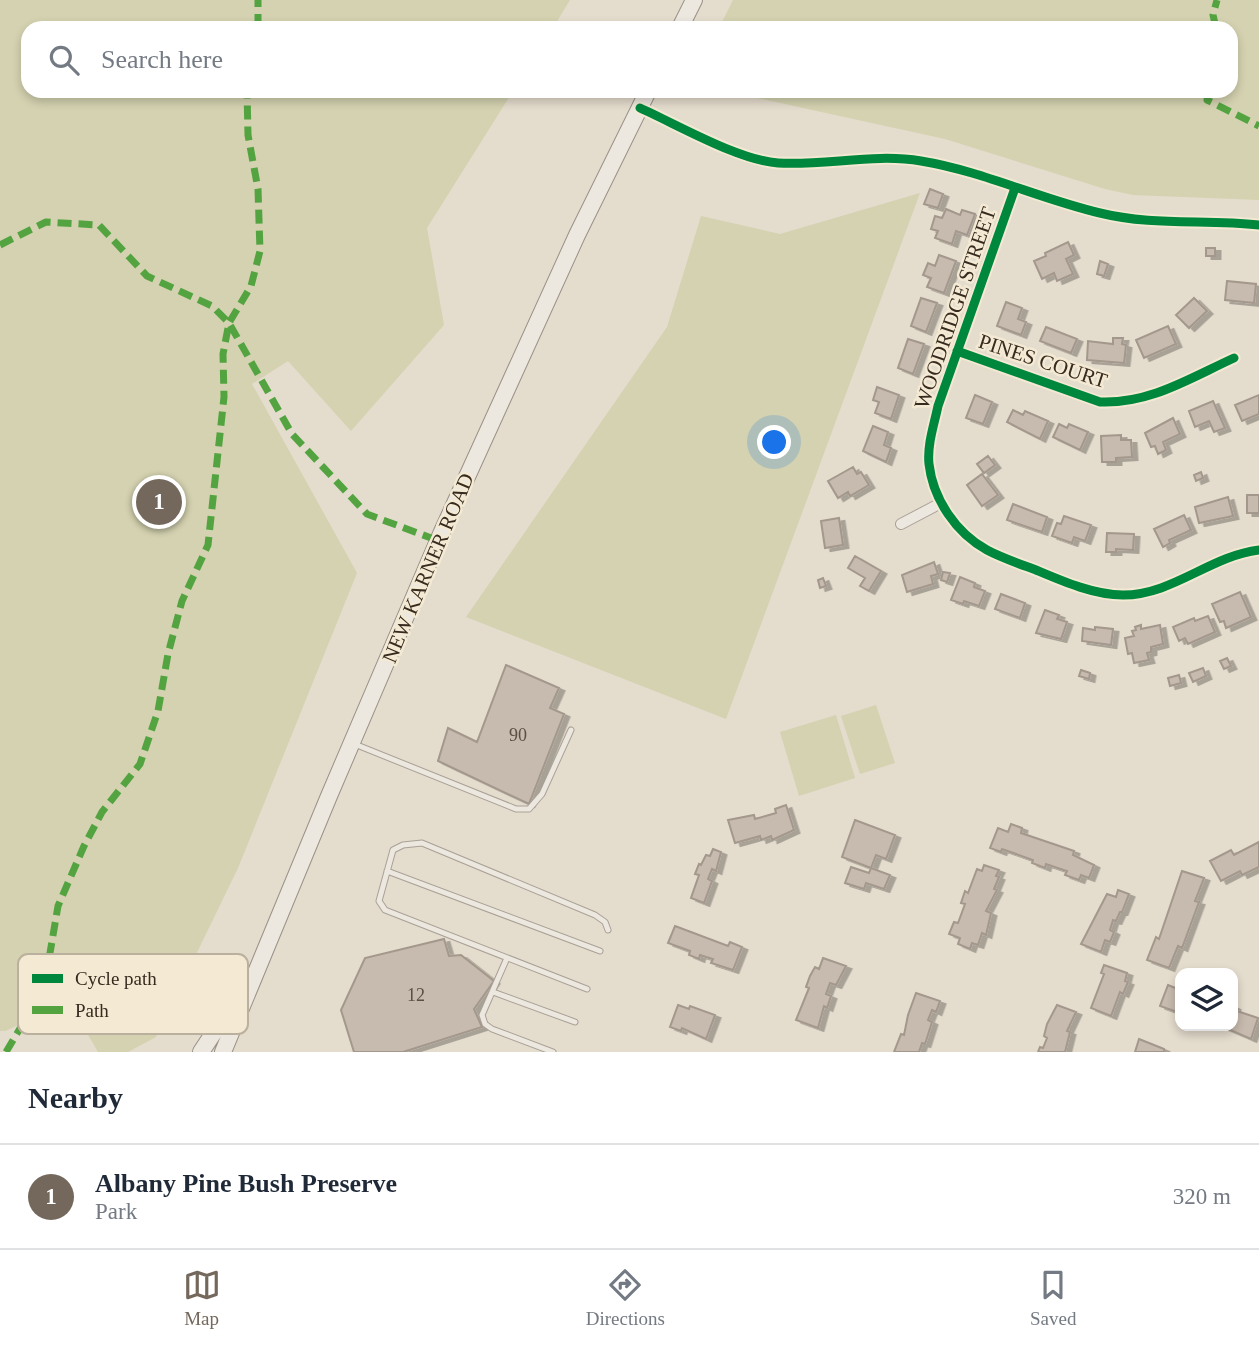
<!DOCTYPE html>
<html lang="en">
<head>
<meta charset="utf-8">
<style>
  body { margin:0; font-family:Georgia,serif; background:#f6f6f7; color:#1f2937 }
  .controls { position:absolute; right:21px; bottom:21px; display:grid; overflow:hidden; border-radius:14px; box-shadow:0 4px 10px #0003 }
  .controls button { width:63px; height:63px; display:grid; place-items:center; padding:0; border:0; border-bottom:2px solid #e0e1e3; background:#fff; color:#1f2937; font:35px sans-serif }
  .you { position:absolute; left:775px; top:443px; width:24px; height:24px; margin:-18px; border:5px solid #fff; border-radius:50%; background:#1a73e8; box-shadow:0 0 0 10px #1a73e833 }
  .badge { display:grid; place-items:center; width:46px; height:46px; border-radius:50%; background:#74685c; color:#fff; font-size:23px; font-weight:700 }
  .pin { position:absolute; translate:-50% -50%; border:4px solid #fff; box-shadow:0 2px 7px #0006 }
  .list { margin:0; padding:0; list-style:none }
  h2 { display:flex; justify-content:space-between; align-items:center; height:91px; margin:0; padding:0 28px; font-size:30px }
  h2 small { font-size:23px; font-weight:400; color:#747a83 }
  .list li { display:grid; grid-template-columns:46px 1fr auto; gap:21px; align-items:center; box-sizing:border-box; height:105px; padding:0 28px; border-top:2px solid #e0e1e3 }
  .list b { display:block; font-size:26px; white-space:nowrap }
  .list p { margin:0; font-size:23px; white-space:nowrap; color:#747a83 }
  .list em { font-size:23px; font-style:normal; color:#747a83 }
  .icon { flex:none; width:38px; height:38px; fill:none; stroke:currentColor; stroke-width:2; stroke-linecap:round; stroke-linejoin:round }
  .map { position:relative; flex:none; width:1259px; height:1052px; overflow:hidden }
  .search { position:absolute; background:#fff; box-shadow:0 4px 10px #0003; left:21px; right:21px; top:21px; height:77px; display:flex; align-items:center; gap:18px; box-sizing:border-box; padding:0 24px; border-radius:21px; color:#747a83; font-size:26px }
  .sheet { height:196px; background:#fff }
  nav { display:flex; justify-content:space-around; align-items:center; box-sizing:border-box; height:98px; border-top:2px solid #e0e1e3; background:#fff; font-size:19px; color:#747a83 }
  nav a { display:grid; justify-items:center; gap:4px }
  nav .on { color:#74685c }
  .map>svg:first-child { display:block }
  .green { fill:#d4d2b0 }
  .building { fill:#c7baae; stroke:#a4988d; stroke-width:2; filter:url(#shadow) }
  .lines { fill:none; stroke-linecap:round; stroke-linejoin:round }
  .lane-casing { stroke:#a9a196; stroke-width:7 }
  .street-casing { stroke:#a9a196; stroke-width:12 }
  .secondary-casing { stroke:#999186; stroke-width:18 }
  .lane { stroke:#ece7df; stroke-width:5 }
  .street { stroke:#ece7df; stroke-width:10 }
  .secondary { stroke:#ece7df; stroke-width:16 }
  .quiet { stroke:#53a441; stroke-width:7; stroke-dasharray:14 7; stroke-linecap:butt }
  .cycleway-casing { stroke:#f4ead4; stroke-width:13 }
  .cycleway { stroke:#00873e; stroke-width:9 }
  .labels { text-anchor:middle; stroke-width:5; stroke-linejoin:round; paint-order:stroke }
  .number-label { font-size:18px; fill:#5b4e43 }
  .street-label { font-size:21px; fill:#372a1f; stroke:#f4ead4 }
  .key { fill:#f4ead4; stroke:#bbb09e; stroke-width:2 }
  .key-label { font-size:19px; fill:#372a1f }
</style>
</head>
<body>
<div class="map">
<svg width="1259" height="1052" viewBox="0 0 1259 1052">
  <defs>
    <filter id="shadow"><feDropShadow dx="5.5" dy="3" stdDeviation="0" flood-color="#0004"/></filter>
  </defs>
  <rect width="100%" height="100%" fill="#e4dccd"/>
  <path class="green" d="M0,0h570l-17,28h-525v63h485l-86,137 17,97 -93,106 -63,-70 -36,23 105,189 -119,295 -82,169 -28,15h-30c-5,-8 -9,-17 -15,-24 -21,-25 -55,-7 -78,3h-5z
    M733,0h526v200l-126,-5 -28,-6 -160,-50 -220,-48h506v-63h-512z
    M920,193l-194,526 -260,-102 201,-290 34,-111 79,18z
    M876,705l19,58 -35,11 -19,-58z
    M836,715l19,63 -56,18 -19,-64z"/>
  <path class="building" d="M930,189l13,5 -5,14 -14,-4z
    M946,209l14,6 2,-5 13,4 -8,21 -11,-4 -4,13 -17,-6 3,-7 -7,-2 4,-13 7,2z
    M1068,242l6,13 -8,4 7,15 -16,7 -3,-8 -12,6 -8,-18 12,-5 -1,-3z
    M1206,248h9v8h-9z
    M939,255l17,6 -12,32 -17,-6 4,-9 -8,-3 5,-12 7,3z
    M1100,261l8,3 -4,12 -7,-2z
    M1227,281l29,3 -2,19 -29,-3z
    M921,298l16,5 -11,29 -15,-6z
    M1194,298l13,13 -18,17 -13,-13z
    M1006,302l16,6 -4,11 8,3 -5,13 -24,-9z
    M1168,326l8,18 -32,14 -8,-18z
    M1046,327l31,12 -6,14 -31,-12z
    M1113,338h10l-1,6 4,1 -2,18 -37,-3 1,-19 25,3z
    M908,339l16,5 -11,30 -15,-6z
    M877,387l22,8 -8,24 -16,-6 4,-11 -6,-2z
    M975,395l17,7 -9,22 -17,-6z
    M1259,395v19l-17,7 -7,-16z
    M1213,401l12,27 -11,4 -5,-11 -14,6 -6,-16z
    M1013,410l10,5 2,-4 23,10 -8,18 -33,-17z
    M1173,418l7,16 -17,8 3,8 -8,4 -3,-8 -4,1 -6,-14z
    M1059,424l8,4 2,-4 19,8 -8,18 -27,-13z
    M873,426l15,6 -4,13 7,3 -5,14 -23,-11z
    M1121,435v5h10l1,17 -16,1v4h-14l-1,-26z
    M988,456l7,9 -11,8 -7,-9z
    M853,467l4,7 4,-2 8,13 -19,11 -2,-4 -10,6 -10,-17z
    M1201,472l2,6 -7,3 -2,-6z
    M982,474l16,21 -16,11 -15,-21z
    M1247,495h12v18h-12z
    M1228,497l5,19 -34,7 -4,-16z
    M1013,504l34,13 -5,15 -35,-12z
    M1184,515l7,15 -22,10 1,3 -7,4 -9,-18z
    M1064,516l27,9 -6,16 -11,-4 -2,6 -20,-7 5,-13 4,1z
    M839,518l4,27 -18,3 -4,-27z
    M1107,533l27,1 -1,16 -17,-1v3h-10z
    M855,556l26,15 -12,20 -9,-5 5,-8 -17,-10z
    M934,562l4,12 -7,2 2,8 -26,8 -5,-17z
    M943,572l7,1 -3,9 -6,-2z
    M960,577l15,6 -1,4 11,4 -6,15 -15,-5 -1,3 -12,-4z
    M823,578l3,8 -6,2 -2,-8z
    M1240,592l11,25 -25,11 -2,-7 -4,1 -8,-18z
    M1001,594l24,9 -5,15 -25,-9z
    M1045,610l14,5 -2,4 10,3 -6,17 -25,-6z
    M1208,616l7,16 -27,12 -3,-6 -6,3 -6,-14 21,-9 1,3z
    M1141,625v4l19,-4 3,19 -12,3v5l-4,1 2,7 -15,3 -2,-10 -4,1 -3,-16 9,-2 -2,-5 4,-1 -1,-3z
    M1095,627l18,2 -2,16 -29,-4 1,-13 12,2z
    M1227,658l4,8 -7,3 -4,-8z
    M506,665l53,23 -9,20 14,6 -35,90 -91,-43 10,-33 29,14z
    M1203,668l3,8 -13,6 -4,-9z
    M1081,670l9,3 -1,6 -10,-3z
    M1179,675l2,8 -11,3 -2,-8z
    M786,805l8,25 -22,10 -1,-4 -10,4 -1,-4 -25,7 -7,-23 26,-5 1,4 21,-6 -1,-4z
    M855,820l40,15 -9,24 -10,-4 -5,13 -29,-11z
    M1011,824l11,4 -1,5 53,18 -1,4 21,10 -5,13 -8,-3 -2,5 -14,-5 2,-4 -21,-7 -1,4 -13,-5 1,-3 -31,-11 -1,3 -11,-4 8,-20 10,4z
    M1259,842v25l-17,8 -2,-4 -19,10 -11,-20 21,-11 3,5z
    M713,849l8,3 -5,19 -4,-2 -4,10 4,2 -8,22 -13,-5 8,-23 -4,-1 4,-10 2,1 5,-10 4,1z
    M984,865l15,5 -3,6 3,1 -5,12 3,1 -11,21 5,2 -5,22 -4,-2 -4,12 -6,-2 -2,6 -12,-5 2,-6 -11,-4 5,-12 4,1 7,-19 -4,-1 4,-12 3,2 9,-24 5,2z
    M851,867l18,6 2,-5 19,7 -6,14 -18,-6 -2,6 -19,-6z
    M1182,871l22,7 -9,23 4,1 -17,46 -4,-2 -9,22 -22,-8 9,-23 3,2z
    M1118,890l11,4 -7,18h-2l-4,9 -3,-1 -3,10 4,2 -4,10 -5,-2 -4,12 -20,-8 26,-50 9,3z
    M675,926l53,20 2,-4 12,5 -9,23 -22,-7 2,-4 -13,-4 -1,4 -10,-4 1,-4 -22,-8z
    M444,939l5,17 12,-1 33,26 -20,28 8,18 -79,25h-49l-13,-42 24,-52z
    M823,958l23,8 -10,19 -6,-2 -4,11 5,2 -4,12 -3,-2 -6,22 -22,-8 13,-32 -3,-1 4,-11 5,-9 4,2z
    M1104,965l23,8 -2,8 3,1 -5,12 -3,-2 -9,24 -20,-8 13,-34 -3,-1z
    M1168,985l12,5v23l-20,-7z
    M916,993l24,8 -4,11 -4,-2 -4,10 4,2 -7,22 -3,-1 -3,9h-25l7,-18 3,1 4,-20z
    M678,1005l11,4 1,-3 25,9 -9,24 -24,-11 -1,3 -11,-4z
    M1057,1005l19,7 -9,19 3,1 -5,20h-27l2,-5 3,1 4,-10 -3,-2 3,-12z
    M1233,1006l2,1 -1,3 24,8 -7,21 -30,-13h12z
    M1139,1039l25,10v3h-29z"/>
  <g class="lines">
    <g class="lane-casing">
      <path id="lane" d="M352,743l164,66h13l13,-15 29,-64
        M387,871l213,80
        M507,958l-25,57 3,9 7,5 61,23
        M587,989l-202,-79 -6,-9 14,-51 10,-5 19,-2 173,72 10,7 3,8
        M493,992l82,30"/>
    </g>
    <g class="street-casing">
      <path id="street" d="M640,108c38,17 98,52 138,55 47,3 96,-10 143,-2 61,10 119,38 179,52 52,13 106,6 159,12
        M1015,188l-77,218c-4,19 -11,39 -9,58 4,35 27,69 58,86 15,8 33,14 49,20 26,11 58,25 87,25 50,0 87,-39 136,-45
        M957,351l143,51c50,2 90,-24 134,-44
        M901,524l40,-21"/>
    </g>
    <g class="secondary-casing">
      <path id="secondary" d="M680,28l14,-28
        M201,1052l39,-59
        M223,1052l106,-256 112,-262 136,-299 71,-144"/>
    </g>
    <use href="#lane" class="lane"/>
    <use href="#street" class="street"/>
    <use href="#secondary" class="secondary"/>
    <path class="quiet" d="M258,28v-28
      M1216,28l-3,-13 4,-15
      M1208,91l-1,9 52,26
      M0,245l46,-23 53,3 48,51 65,30 17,17 63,111 75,80 72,27
      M6,1052l19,-32 25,-67 8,-47 26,-60 18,-34 38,-48 18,-53 10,-57 14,-53 26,-56 16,-148 -1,-43 6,-31 22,-37 9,-35 -2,-62 -10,-54 -1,-44"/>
    <g class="cycleway-casing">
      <path id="cycleway" d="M640,108c38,17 98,52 138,55 47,3 96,-10 143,-2 61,10 119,38 179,52 52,13 106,6 159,12
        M1015,188l-77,218c-4,19 -11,39 -9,58 4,35 27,69 58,86 15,8 33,14 49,20 26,11 58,25 87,25 50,0 87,-39 136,-45
        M957,351l143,51c50,2 90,-24 134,-44"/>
    </g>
    <use href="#cycleway" class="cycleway"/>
  </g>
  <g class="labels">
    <g class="number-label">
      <text x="518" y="741">90</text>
      <text x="416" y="1001">12</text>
    </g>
    <g class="street-label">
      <text transform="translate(955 308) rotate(-71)" y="7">WOODRIDGE STREET</text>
      <text transform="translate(1043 361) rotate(18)" y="7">PINES COURT</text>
      <text transform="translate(428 568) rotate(-67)" y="7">NEW KARNER ROAD</text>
    </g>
  </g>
  <rect x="18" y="954" width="230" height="80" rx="10" class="key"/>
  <rect x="32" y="974" width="31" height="9" fill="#00873e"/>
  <rect x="32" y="1006" width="31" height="8" fill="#53a441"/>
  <g class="key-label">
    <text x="75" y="985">Cycle path</text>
    <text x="75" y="1017">Path</text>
  </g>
</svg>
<div class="controls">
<button><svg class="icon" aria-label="layers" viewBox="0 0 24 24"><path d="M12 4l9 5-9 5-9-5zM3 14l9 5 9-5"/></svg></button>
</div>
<div class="you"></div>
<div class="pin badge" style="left:159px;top:502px">1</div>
<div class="search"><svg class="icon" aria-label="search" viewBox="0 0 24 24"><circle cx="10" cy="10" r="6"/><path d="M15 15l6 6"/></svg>Search here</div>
</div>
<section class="sheet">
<h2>Nearby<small></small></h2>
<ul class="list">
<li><span class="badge">1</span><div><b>Albany Pine Bush Preserve</b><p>Park</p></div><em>320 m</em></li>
</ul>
</section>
<nav>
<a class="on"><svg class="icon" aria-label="map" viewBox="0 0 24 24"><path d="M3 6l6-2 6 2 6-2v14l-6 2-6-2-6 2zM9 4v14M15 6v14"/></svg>Map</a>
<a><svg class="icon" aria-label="directions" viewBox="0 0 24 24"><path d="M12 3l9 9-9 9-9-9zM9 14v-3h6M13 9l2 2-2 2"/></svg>Directions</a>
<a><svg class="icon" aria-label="saved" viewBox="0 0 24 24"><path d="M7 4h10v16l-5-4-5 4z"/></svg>Saved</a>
</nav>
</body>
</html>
